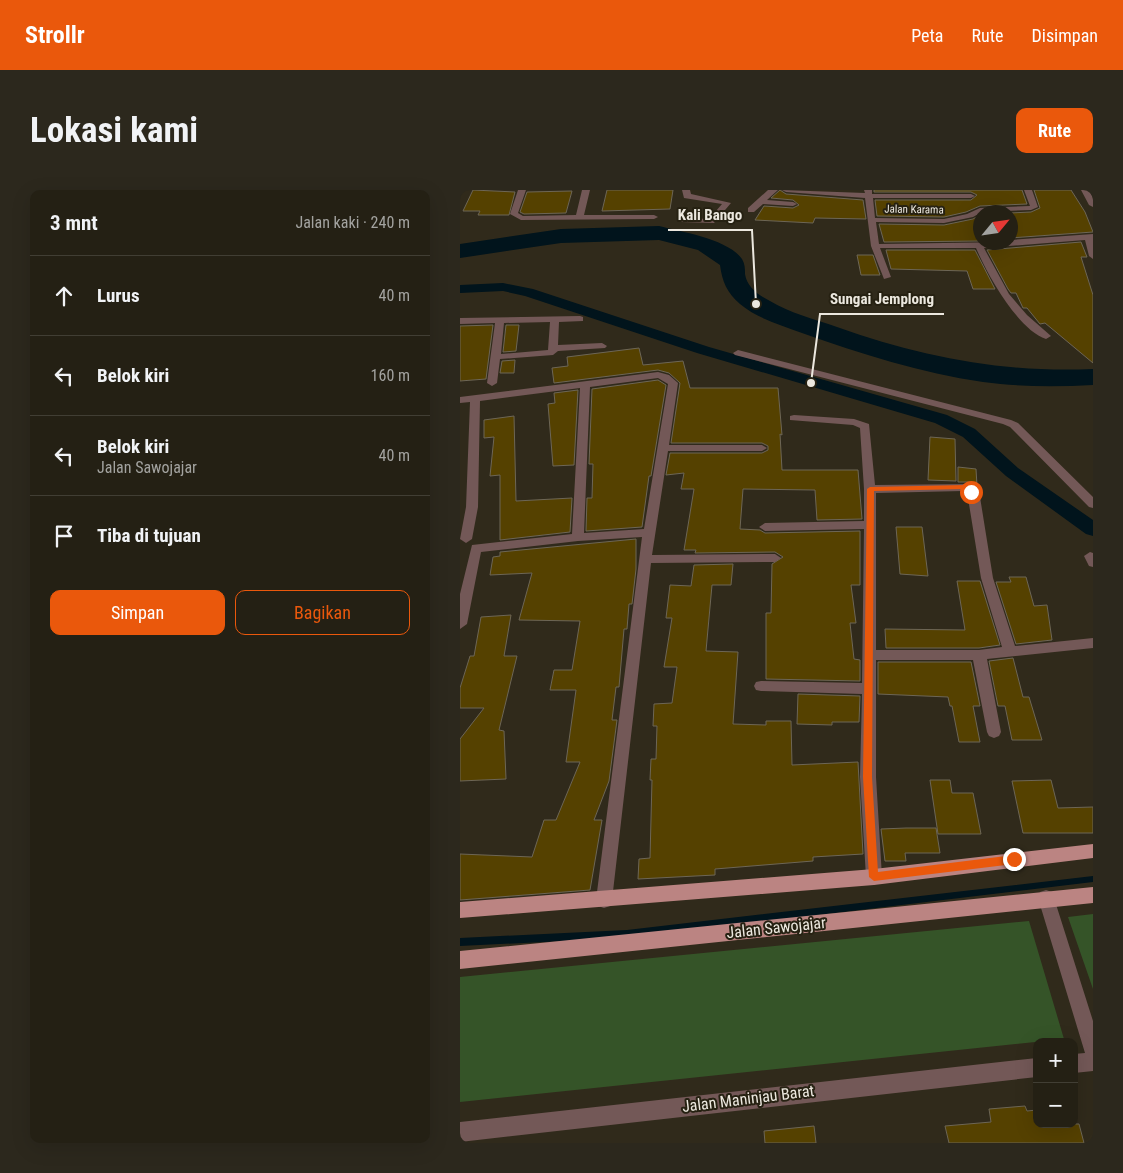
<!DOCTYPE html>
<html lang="id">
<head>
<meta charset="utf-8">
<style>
  body { margin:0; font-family:"Roboto Condensed",sans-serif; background:#2c281d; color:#f1f3f6 }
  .controls { position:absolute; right:15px; bottom:15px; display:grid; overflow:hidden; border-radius:10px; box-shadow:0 5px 20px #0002 }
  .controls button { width:45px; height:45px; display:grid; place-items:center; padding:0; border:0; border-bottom:1px solid #413e34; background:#242014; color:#f1f3f6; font:25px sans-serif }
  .compass { position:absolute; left:513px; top:15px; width:45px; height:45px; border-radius:50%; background:#242014; box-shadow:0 5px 20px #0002; rotate:61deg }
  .stop { position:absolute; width:15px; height:15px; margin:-11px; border:4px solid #ea580c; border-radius:50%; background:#fff }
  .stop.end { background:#ea580c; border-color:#fff; box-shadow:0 1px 5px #0008 }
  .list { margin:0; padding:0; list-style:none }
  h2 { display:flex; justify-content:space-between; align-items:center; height:65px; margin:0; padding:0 20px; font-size:21px }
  h2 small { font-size:16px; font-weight:400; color:#a3a3a0 }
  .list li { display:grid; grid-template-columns:32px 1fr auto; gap:15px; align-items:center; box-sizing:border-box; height:80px; padding:0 20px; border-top:1px solid #413e34 }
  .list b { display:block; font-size:19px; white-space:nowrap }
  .list p { margin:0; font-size:16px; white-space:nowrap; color:#a3a3a0 }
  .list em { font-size:16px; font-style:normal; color:#a3a3a0 }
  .actions { display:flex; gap:10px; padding:15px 20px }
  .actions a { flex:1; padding:11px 0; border:1px solid #ea580c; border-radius:10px; text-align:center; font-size:18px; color:#ea580c }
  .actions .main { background:#ea580c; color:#fff }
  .icon { flex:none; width:28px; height:28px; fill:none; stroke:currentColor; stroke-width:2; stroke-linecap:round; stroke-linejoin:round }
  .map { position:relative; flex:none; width:633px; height:953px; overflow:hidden; border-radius:10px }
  header { display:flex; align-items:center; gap:30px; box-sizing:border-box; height:70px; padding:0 25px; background:#ea580c; color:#fff }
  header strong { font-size:24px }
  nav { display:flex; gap:28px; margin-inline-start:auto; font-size:18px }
  .intro { display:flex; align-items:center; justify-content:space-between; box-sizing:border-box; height:120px; padding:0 30px }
  h1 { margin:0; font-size:35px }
  .button { padding:12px 22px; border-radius:10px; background:#ea580c; color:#fff; font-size:18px; font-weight:700 }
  main { display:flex; gap:30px; padding:0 30px }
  aside { flex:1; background:#242014; border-radius:10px; box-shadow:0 5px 20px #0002 }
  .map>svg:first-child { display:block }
  .green { fill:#355428 }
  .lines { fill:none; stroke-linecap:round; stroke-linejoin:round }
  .stream { fill:#01141c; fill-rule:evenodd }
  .canal { fill:#01141c; fill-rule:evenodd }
  .river { fill:#01141c; fill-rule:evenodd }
  .building { fill:#554100; stroke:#6d6656 }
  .minor { fill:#735857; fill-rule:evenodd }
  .primary { fill:#bb8482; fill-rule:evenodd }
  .route { fill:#ea580c }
  .labels { text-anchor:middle; stroke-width:4; stroke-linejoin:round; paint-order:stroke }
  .far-street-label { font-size:11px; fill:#ece8df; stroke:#262112 }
  .near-street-label { font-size:16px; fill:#ece8df; stroke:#262112 }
  .leader { fill:none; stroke:#ece8df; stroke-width:2 }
  .callout-dot { fill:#ece8df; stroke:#262112; stroke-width:2 }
  .callout-label { font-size:15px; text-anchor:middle; font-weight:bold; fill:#ece8df; stroke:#262112; stroke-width:4; stroke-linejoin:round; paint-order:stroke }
</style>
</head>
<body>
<header>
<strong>Strollr</strong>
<nav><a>Peta</a><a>Rute</a><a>Disimpan</a></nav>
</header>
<div class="intro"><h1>Lokasi kami</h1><a class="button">Rute</a></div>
<main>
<aside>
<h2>3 mnt<small>Jalan kaki · 240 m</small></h2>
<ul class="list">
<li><svg class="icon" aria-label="ahead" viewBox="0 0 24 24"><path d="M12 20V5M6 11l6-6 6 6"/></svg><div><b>Lurus</b></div><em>40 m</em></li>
<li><svg class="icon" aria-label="left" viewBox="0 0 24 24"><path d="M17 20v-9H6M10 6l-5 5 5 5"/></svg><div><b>Belok kiri</b></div><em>160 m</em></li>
<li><svg class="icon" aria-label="left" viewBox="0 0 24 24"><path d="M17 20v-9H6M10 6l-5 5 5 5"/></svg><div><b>Belok kiri</b><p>Jalan Sawojajar</p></div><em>40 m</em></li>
<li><svg class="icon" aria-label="arrive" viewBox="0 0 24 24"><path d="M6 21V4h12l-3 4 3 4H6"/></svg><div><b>Tiba di tujuan</b></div></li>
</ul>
<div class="actions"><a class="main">Simpan</a><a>Bagikan</a></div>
</aside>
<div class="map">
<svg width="633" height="953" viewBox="0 0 633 953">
  <rect width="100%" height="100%" fill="#302a1b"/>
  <path class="green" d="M633,724v75l-25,-72z
    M569,731l35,118 -604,63v-125z"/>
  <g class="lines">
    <path class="stream" d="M633,686v6l-466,56 -167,8v-8l167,-8z"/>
    <path class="canal" d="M43,93l30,6 176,58 238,68 28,14 43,39 75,52v16l-7,-2 -80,-58 -43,-39 -28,-14 -238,-70 -172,-57 -22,-5 -43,2v-8z"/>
    <path class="river" d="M199,36c23,6 69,13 83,33 3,5 3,10 3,15 2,13 13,21 25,27 20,12 44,18 67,26 84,30 167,46 256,42v16c-37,2 -74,2 -110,-3 -62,-9 -122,-28 -181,-49 -21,-8 -44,-14 -62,-29 -13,-11 -18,-23 -20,-39l-22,-15 -39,-10 -98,3 -101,15v-14l101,-15z"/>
  </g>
  <path class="building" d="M13,0l42,2 -6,23h-31l2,-4h-17z
    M147,0h66l-3,19 -68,2z
    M320,0l6,4 77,6 3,19 -51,-1 -2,5 -58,-3 9,-14 29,2 6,-3 -6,-5 -22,-2z
    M414,0h148l5,14 -47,2 -14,6 -22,5 -67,-1 -2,-16h96l6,-5 -6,-3h-97z
    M574,0h37l14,22 8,20 -83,6v-25l21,-1 9,-4z
    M112,1l-6,22 -42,1 -4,-2 7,-20z
    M520,25v26l-96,1 -5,-18 65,1 29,-6z
    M621,52l6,15h-6l12,38v68l-48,-40 -5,1 -13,-16h-4l-7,-15h-5l-3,-4 -21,-39z
    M426,60h89l20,39h-22l-6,-18 -76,-2z
    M397,65h16l7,20h-19z
    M33,135l-7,54 -26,2v-55z
    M46,135h13l-3,26 -13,1z
    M179,158l4,17 40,-4 7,27h88l4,47 -2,-1 2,36h76l4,49 -45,1 -2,-30 -72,-1 -3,40 20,1 5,3 95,-2v54h-9l5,38h-6l4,36 6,1v21l-94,-2v-66h5l1,-49 11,-7 -8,-5 -80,1 1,-3h-12l10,-61h-13l3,-16 -18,2 4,-22h92l6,-3v-4l-6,-3h-91l9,-60 -11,-10 -11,-3 -104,13 -2,-15 16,-2 -1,-9z
    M55,170l-1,13h-14l2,-12z
    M198,190l8,5 -15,91h-2l-7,51 -56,4 1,-33h5l1,-34h-4l3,-75z
    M118,200l-4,75 -21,1 -5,-62 7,-1 -1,-10z
    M54,226l2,85 56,-3 -2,34 -70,8v-65l-10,1 4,-39 -10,1v-18z
    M470,247l25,2 1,42 -28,-1z
    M498,277l18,2 1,17 -7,-4h-12z
    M436,337h26l6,49 -28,-2z
    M176,349v30l-4,35h-3l-2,25h-3l-5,58h-3l-4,33h5l-8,61 -15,39h8l-12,70 -130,10v-46l72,3 12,-37h12l24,-58h-14l10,-72h-26l4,-20h18l8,-49 -61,-1 13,-47 -42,2 3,-18 7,-1v-4z
    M273,374l-2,21h-19l-6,66 32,1 -5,72 33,1v-4h25l1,44 66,-3 5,92 -50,3v4l-98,8v6l-77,4 1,-20 11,-1 2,-78h-2l1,-21h5l1,-33h-4l1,-22 18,-1 5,-36h-13l8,-49h-6l4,-33 21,1 3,-21z
    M549,387h17l8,29 13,-1 5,35 -36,4 -20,-62h15z
    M497,391h23l20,64 -21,3h-93l-1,-19 80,1z
    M51,425l-7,41h13l-18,74 5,1 2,48 -46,2v-42l24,-31h-24v-20l10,-32h4l7,-39z
    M553,468l10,39h6l13,43h-30l-7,-34h-7l-9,-45z
    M418,472h93l9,44h-7l7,36h-21l-7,-36h-2l-2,-9 -70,-3z
    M338,504l62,2 -1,26h-27v3l-35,-1z
    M470,590h20l2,13h21l8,41h-43z
    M591,590l7,28 35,-1v26h-70l-11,-52z
    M446,638h30l4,25h-35l1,8h-21l-4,-32z
    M565,916l2,5 10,-1v14h42l5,19h-135l-4,-17 46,-4 -2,-13z
    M354,936l2,17h-51l-1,-12z"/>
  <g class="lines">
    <path class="minor" d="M58,0h8l-8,23 5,3 53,-1 6,-25h8l-6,25h70l4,2 -4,2 -133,1 -11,-6z
      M222,0h8l1,4 40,9 -17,20 -33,-1 -1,-2 4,-2 25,1 13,-15 -38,-6z
      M308,0h10l-11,10 26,2 4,2 -4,2 -30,-2 -9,8h-6v-4z
      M322,0l83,3 -1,-3h8v4h99l4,2 -4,2h-98l2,20 69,1 23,-5 13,-6 50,-2 -6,-16h8l6,17 -7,3 -49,2 -9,5 -29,6 -68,-1 3,22 131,-2v-2l83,-6v25l-4,-3 -4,-16 -101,8 25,46 18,21 24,21 -5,3c-28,-9 -59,-65 -70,-91h-96l11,29 -7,2 -13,-33 -6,-48 -79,-6z
      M621,0h8l4,8v9l-4,-2z
      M120,126l3,1v4l-24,1 -1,23 44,-2 5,3 -2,2 -47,3 -5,4 -53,4 -3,24 -5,3 -5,-3 8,-60 -35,1v-6zM90,132l-2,28 -47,4 3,-31z
      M278,160l273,70 7,3 75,74v11l-4,-1 -79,-80 -7,-3 -268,-69 -2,-2z
      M198,182l11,3 9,8 -9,62h93l5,3 -5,3h-94l-16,104 123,-1 6,4 -6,4 -124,1 -39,337 -2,6 -6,2 -6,-2 -2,-6 46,-363 -64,4 -97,11 -14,72 -7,5v-35l12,-49 100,-11 8,-146 -100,13 -2,106 -6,32 -6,4 -6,-4 6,-32 4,-105 -10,1v-6zM198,188l10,6 -24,145 -60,4 6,-146z
      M334,225l60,4 15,5 6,61 95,-1 10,13 13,81 22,68 78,-8v10l-106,11 14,73 -2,4 -5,2 -5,-2 -2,-4 -14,-72h-97v117l6,100 -2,5 -6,3 -6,-3 -2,-5 -6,-100 2,-83 -101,-3 -5,-1 -2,-4 2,-4 5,-1 101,2 2,-154 -99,2 -6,-4 6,-4 99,-2v-32l-4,-61 -7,-3 -63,-5v-4zM503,301l5,7 13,80 21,69 -23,3h-103v-157z
      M630,362l3,1v14l-4,-1 -5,-10z
      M586,700l6,2 2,6 39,123v50l-19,2v-19l11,-1 -47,-155 2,-6z
      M577,868v19l-577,65v-20z"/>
    <path class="primary" d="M633,654v14l-219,27 -414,33v-16l414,-33z
      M633,697v16l-633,66v-18z"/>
  </g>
  <path class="route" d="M506,295l7,5v3h-5l-4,-4 -90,2 -2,286 6,95 136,-17 4,4 -4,5 -140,17 -5,-4 -6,-100 4,-288 3,-2z"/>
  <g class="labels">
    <g class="far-street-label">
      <text transform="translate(454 19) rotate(1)" y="4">Jalan Karama</text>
    </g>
    <g class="near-street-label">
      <text transform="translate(316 737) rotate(-6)" y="6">Jalan Sawojajar</text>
      <text transform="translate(288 908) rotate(-7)" y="6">Jalan Maninjau Barat</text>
    </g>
  </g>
  <path class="leader" d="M296 114L292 40H208M351 193L360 124H484"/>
  <g class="callout-dot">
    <circle cx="296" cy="114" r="5"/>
    <circle cx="351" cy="193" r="5"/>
  </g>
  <g class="callout-label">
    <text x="250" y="30">Kali Bango</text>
    <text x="422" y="114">Sungai Jemplong</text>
  </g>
</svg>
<div class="controls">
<button>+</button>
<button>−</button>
</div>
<svg class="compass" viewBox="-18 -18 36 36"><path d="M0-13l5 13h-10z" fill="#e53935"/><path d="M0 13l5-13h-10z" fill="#a3a3a0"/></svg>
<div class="stop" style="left:511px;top:302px"></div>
<div class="stop end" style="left:554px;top:669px"></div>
</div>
</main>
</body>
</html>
